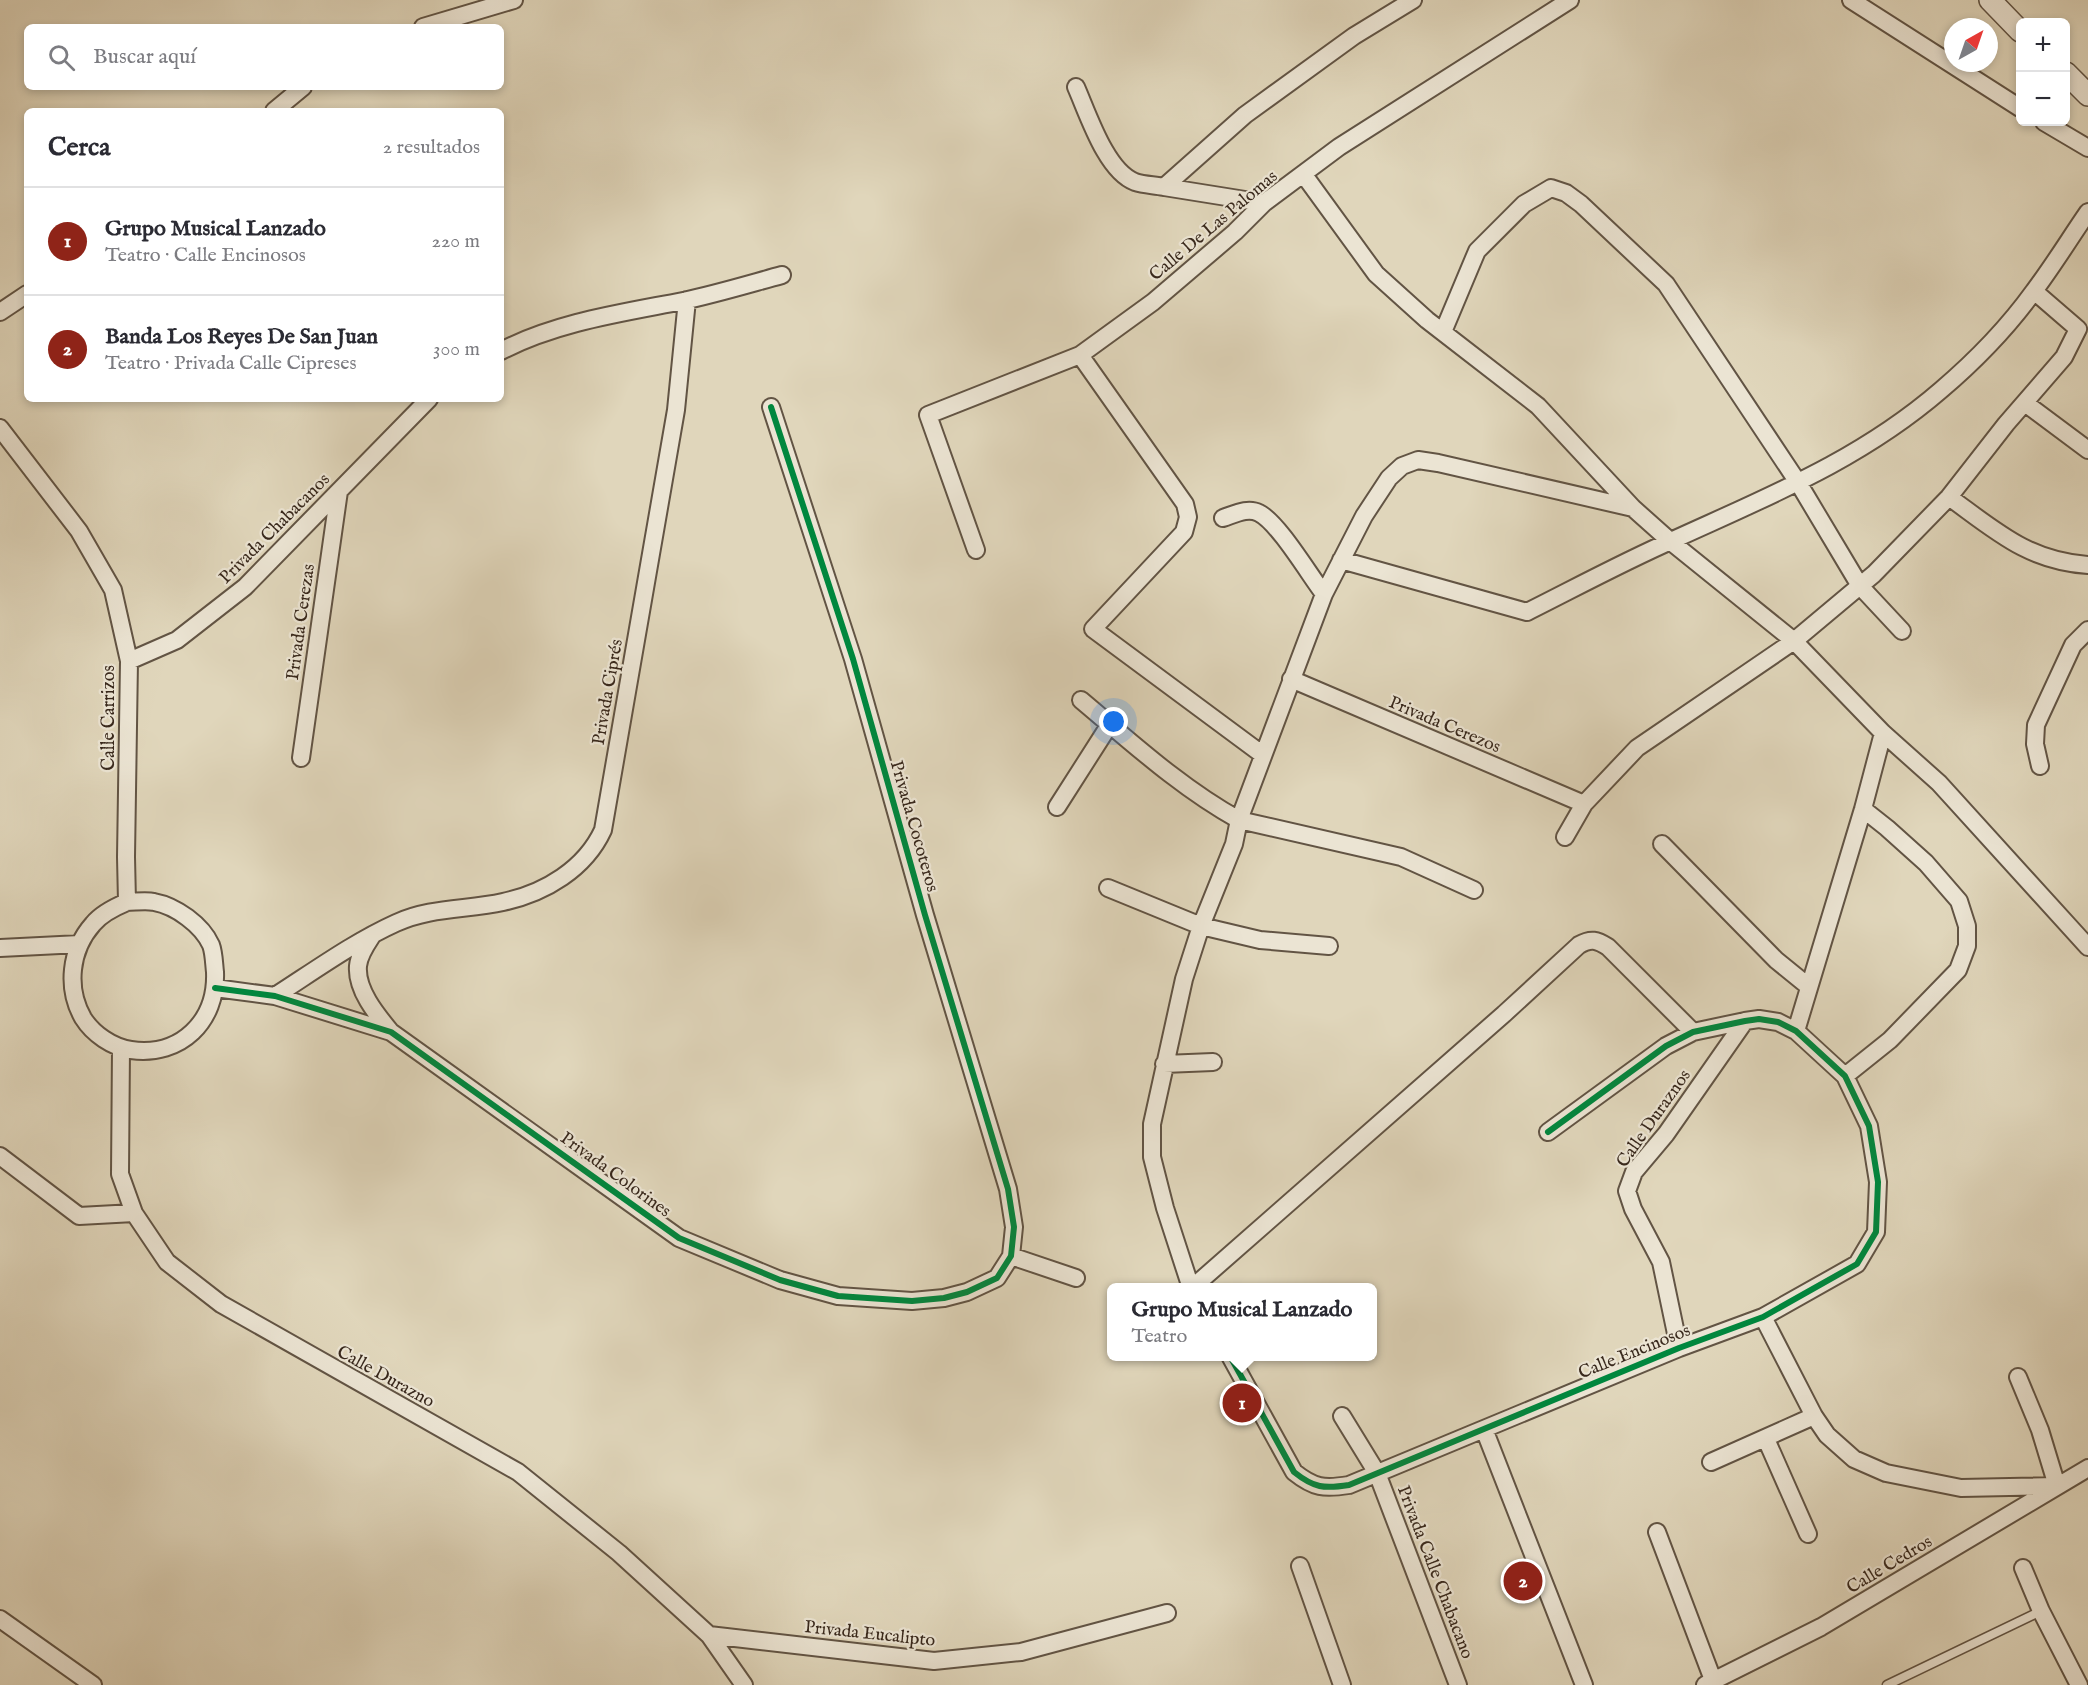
<!DOCTYPE html>
<html lang="es">
<head>
<meta charset="utf-8">
<style>
  body { margin:0; font-family:"IM FELL English",serif; background:#f2f2f3; color:#2b2b33 }
  .controls { position:absolute; right:18px; top:18px; display:grid; overflow:hidden; border-radius:9px; box-shadow:0 3px 9px #0003 }
  .controls button { width:54px; height:54px; display:grid; place-items:center; padding:0; border:0; border-bottom:2px solid #e1e1e2; background:#fff; color:#2b2b33; font:30px sans-serif }
  .compass { position:absolute; left:1944px; top:18px; width:54px; height:54px; border-radius:50%; background:#fff; box-shadow:0 3px 9px #0003; rotate:40deg }
  .you { position:absolute; left:1114px; top:722px; width:21px; height:21px; margin:-15px; border:4px solid #fff; border-radius:50%; background:#1a73e8; box-shadow:0 0 0 9px #1a73e833 }
  .badge { display:grid; place-items:center; width:39px; height:39px; border-radius:50%; background:#8f2418; color:#fff; font-size:20px; font-weight:700 }
  .pin { position:absolute; translate:-50% -50%; border:3px solid #fff; box-shadow:0 2px 6px #0006 }
  .popup { position:absolute; left:1107px; top:1283px; width:270px; height:78px; box-sizing:border-box; display:grid; place-content:center; border-radius:9px; background:#fff; filter:drop-shadow(0 2px 4px #0005); font-size:20px; white-space:nowrap; color:#7c7c81 }
  .popup b { font-size:22px; color:#2b2b33 }
  .popup::after { content:''; position:absolute; left:50%; top:100%; margin-left:-12px; border:12px solid transparent; border-top-color:#fff }
  .list { margin:0; padding:0; list-style:none }
  h2 { display:flex; justify-content:space-between; align-items:center; height:78px; margin:0; padding:0 24px; font-size:26px }
  h2 small { font-size:20px; font-weight:400; color:#7c7c81 }
  .list li { display:grid; grid-template-columns:39px 1fr auto; gap:18px; align-items:center; box-sizing:border-box; height:108px; padding:0 24px; border-top:2px solid #e1e1e2 }
  .list b { display:block; font-size:22px; white-space:nowrap }
  .list p { margin:0; font-size:20px; white-space:nowrap; color:#7c7c81 }
  .list em { font-size:20px; font-style:normal; color:#7c7c81 }
  .icon { flex:none; width:33px; height:33px; fill:none; stroke:currentColor; stroke-width:2; stroke-linecap:round; stroke-linejoin:round }
  .map { position:relative; flex:none; width:2088px; height:1685px; overflow:hidden }
  .search { position:absolute; background:#fff; box-shadow:0 3px 9px #0003; left:24px; top:24px; width:480px; height:66px; display:flex; align-items:center; gap:15px; box-sizing:border-box; padding:0 21px; border-radius:9px; color:#7c7c81; font-size:22px }
  .panel { position:absolute; background:#fff; box-shadow:0 3px 9px #0003; left:24px; top:108px; width:480px; height:294px; border-radius:9px }
  .map>svg:first-child { display:block }
  .lines { fill:none; stroke-linecap:round; stroke-linejoin:round }
  .service-casing { stroke:#625444; stroke-width:11 }
  .minor-casing { stroke:#625444; stroke-width:20 }
  .tertiary-casing { stroke:#625444; stroke-width:24 }
  .service { stroke:#ebe4d3; stroke-width:8 }
  .minor { stroke:#ebe4d3; stroke-width:16 }
  .tertiary { stroke:#ebe4d3; stroke-width:21 }
  .cycleway-casing { stroke:#ebe4d3; stroke-width:10 }
  .cycleway { stroke:#00873e; stroke-width:6 }
  .labels { text-anchor:middle; stroke-width:4.5; stroke-linejoin:round; paint-order:stroke }
  .street-label { font-size:18px; fill:#38281c; stroke:#ebe4d3 }
</style>
</head>
<body>
<div class="map">
<svg width="2088" height="1685" viewBox="0 0 2088 1685">
  <rect width="100%" height="100%" fill="#e0d6bb"/>
  <filter id="stains"><feTurbulence type="fractalNoise" baseFrequency=".00333" numOctaves="4"/><feColorMatrix values="0 0 0 0 .2 0 0 0 0 .09 0 0 0 0 .02 0 0 0 .5 -.17"/></filter>
  <radialGradient id="worn" r=".72"><stop offset=".6" stop-color="#630" stop-opacity="0"/><stop offset="1" stop-color="#630" stop-opacity=".3"/></radialGradient>
  <g class="lines">
    <g class="service-casing">
      <path id="service" d="M1887,1685l154,-74"/>
    </g>
    <g class="minor-casing">
      <path id="minor" d="M1851,0l169,108
        M423,27l91,-27
        M1076,87c12,27 30,84 59,95 9,3 20,3 29,5
        M274,111l29,-24
        M2044,122l44,26
        M1304,175l72,99 51,46 111,86 95,102 37,33 124,100 89,92 56,50 149,164
        M1264,203l-100,-16 81,-72 109,-79 59,-36
        M0,312l27,-18
        M1443,332l34,-81 47,-47 27,-16 15,5 15,11 85,80 133,200 61,102 42,45
        M501,351c56,-29 121,-38 182,-50 33,-7 66,-17 99,-26
        M1080,355l105,149 3,13 -4,15 -91,97 170,126
        M2025,403l63,47
        M0,428l79,103 34,59 16,71 -3,196 1,45
        M1949,497c47,34 79,64 139,68
        M1223,518c12,-4 25,-11 36,-5 19,9 51,63 65,81
        M976,550l-48,-135 152,-60 73,-53 82,-70 29,-29 75,-56 231,-147
        M1341,560l186,52c48,-24 96,-50 146,-72 96,-44 187,-80 268,-150 34,-29 67,-63 93,-99 19,-25 36,-53 54,-79
        M129,661l48,-21 68,-53 184,-188
        M1291,679l293,125
        M1081,700c50,42 100,88 158,120l162,37 73,33
        M301,758l38,-267
        M2040,766l-5,-22 1,-19 37,-80 15,-15
        M1057,807l53,-83
        M1565,837l19,-33 53,-56 157,-107 80,-67 75,-77 57,-73 58,-67 14,-28 -44,-38
        M1662,844l114,116 32,26
        M1108,888l93,38 59,14 69,6
        M127,902c8,0 19,-2 27,0 22,4 48,23 57,43 3,8 3,19 4,27 2,49 -34,85 -84,78 -19,-3 -38,-16 -48,-32 -17,-30 -13,-68 10,-94 8,-10 22,-17 34,-22z
        M372,936c-6,9 -13,19 -14,30 -2,24 19,49 33,66
        M0,948l80,-4
        M215,988l60,8 116,36 288,206 101,42 58,16 74,5 32,-3 23,-6 30,-14 14,-22 3,-29 -6,-38 -83,-274 -72,-256 -82,-252
        M275,996c39,-25 79,-54 121,-73 34,-16 72,-13 107,-21 42,-9 82,-33 100,-72l73,-420 11,-110
        M1796,1031l67,-222 20,-76
        M121,1048l-1,126 14,39 33,49 54,42 297,168 101,81 90,82 35,50
        M1164,1064l49,-2
        M1845,1076l45,-36 68,-70 9,-24v-20l-8,-25 -33,-38 -39,-35 -24,-19
        M0,1156l79,60 55,-3
        M1011,1256l65,22
        M1191,1288l-26,-80 -13,-51v-33l32,-145 17,-53 33,-82 5,-24 85,-226 40,-78 25,-38 13,-12 16,-6 20,3 195,45
        M1192,1288l312,-274 75,-69c12,-7 18,-5 29,2l85,85
        M1763,1317l51,99 13,19 27,24 32,14 75,15 96,-2 -17,-56 -22,-53
        M1679,1348l-18,-86 -28,-53 -6,-18 7,-19 32,-38 79,-113
        M1230,1356l64,116c20,16 30,17 55,13l330,-137 84,-31 94,-53 19,-32 2,-50 -9,-56 -24,-50 -49,-45 -18,-9 -19,-3 -14,2 -52,11 -27,14 -118,86
        M1342,1416l35,57 81,212
        M1484,1429l100,256
        M1766,1439l42,95
        M1711,1462l103,-46
        M1657,1532l56,148
        M1300,1566l42,119
        M2023,1568l18,43 38,74
        M0,1619l93,66
        M709,1635l225,26 87,-9 146,-39
        M1705,1685l116,-58 267,-159"/>
    </g>
    <g class="tertiary-casing">
      <path id="tertiary" d="M1990,0l30,31
        M2066,73l22,22"/>
    </g>
    <use href="#service" class="service"/>
    <use href="#minor" class="minor"/>
    <use href="#tertiary" class="tertiary"/>
    <g class="cycleway-casing">
      <path id="cycleway" d="M215,988l60,8 116,36 288,206 101,42 58,16 74,5 32,-3 23,-6 30,-14 14,-22 3,-29 -6,-38 -83,-274 -72,-256 -82,-252
        M1230,1356l64,116c20,16 30,17 55,13l330,-137 84,-31 94,-53 19,-32 2,-50 -9,-56 -24,-50 -49,-45 -18,-9 -19,-3 -14,2 -52,11 -27,14 -118,86"/>
    </g>
    <use href="#cycleway" class="cycleway"/>
  </g>
  <g class="labels">
    <g class="street-label">
      <text transform="translate(1213 225) rotate(-40)" y="6">Calle De Las Palomas</text>
      <text transform="translate(274 528) rotate(-45)" y="6">Privada Chabacanos</text>
      <text transform="translate(300 622) rotate(-82)" y="6">Privada Cerezas</text>
      <text transform="translate(607 692) rotate(-80)" y="6">Privada Ciprés</text>
      <text transform="translate(108 718) rotate(-90)" y="6">Calle Carrizos</text>
      <text transform="translate(1445 724) rotate(23)" y="6">Privada Cerezos</text>
      <text transform="translate(915 826) rotate(74)" y="6">Privada Cocoteros</text>
      <text transform="translate(1653 1118) rotate(-55)" y="6">Calle Duraznos</text>
      <text transform="translate(616 1174) rotate(36)" y="6">Privada Colorines</text>
      <text transform="translate(1634 1351) rotate(-22)" y="6">Calle Encinosos</text>
      <text transform="translate(386 1376) rotate(29)" y="6">Calle Durazno</text>
      <text transform="translate(1889 1564) rotate(-31)" y="6">Calle Cedros</text>
      <text transform="translate(1436 1572) rotate(69)" y="6">Privada Calle Chabacano</text>
      <text transform="translate(870 1633) rotate(6)" y="6">Privada Eucalipto</text>
    </g>
  </g>
  <rect width="100%" height="100%" filter="url(#stains)"/>
  <rect width="100%" height="100%" fill="url(#worn)"/>
</svg>
<div class="controls">
<button>+</button>
<button>−</button>
</div>
<svg class="compass" viewBox="-18 -18 36 36"><path d="M0-13l5 13h-10z" fill="#e53935"/><path d="M0 13l5-13h-10z" fill="#7c7c81"/></svg>
<div class="you"></div>
<div class="pin badge" style="left:1242px;top:1403px">1</div>
<div class="popup"><b>Grupo Musical Lanzado</b>Teatro</div>
<div class="pin badge" style="left:1523px;top:1581px">2</div>
<div class="search"><svg class="icon" aria-label="search" viewBox="0 0 24 24"><circle cx="10" cy="10" r="6"/><path d="M15 15l6 6"/></svg>Buscar aquí</div>
<section class="panel">
<h2>Cerca<small>2 resultados</small></h2>
<ul class="list">
<li><span class="badge">1</span><div><b>Grupo Musical Lanzado</b><p>Teatro · Calle Encinosos</p></div><em>220 m</em></li>
<li><span class="badge">2</span><div><b>Banda Los Reyes De San Juan</b><p>Teatro · Privada Calle Cipreses</p></div><em>300 m</em></li>
</ul>
</section>
</div>
</body>
</html>
